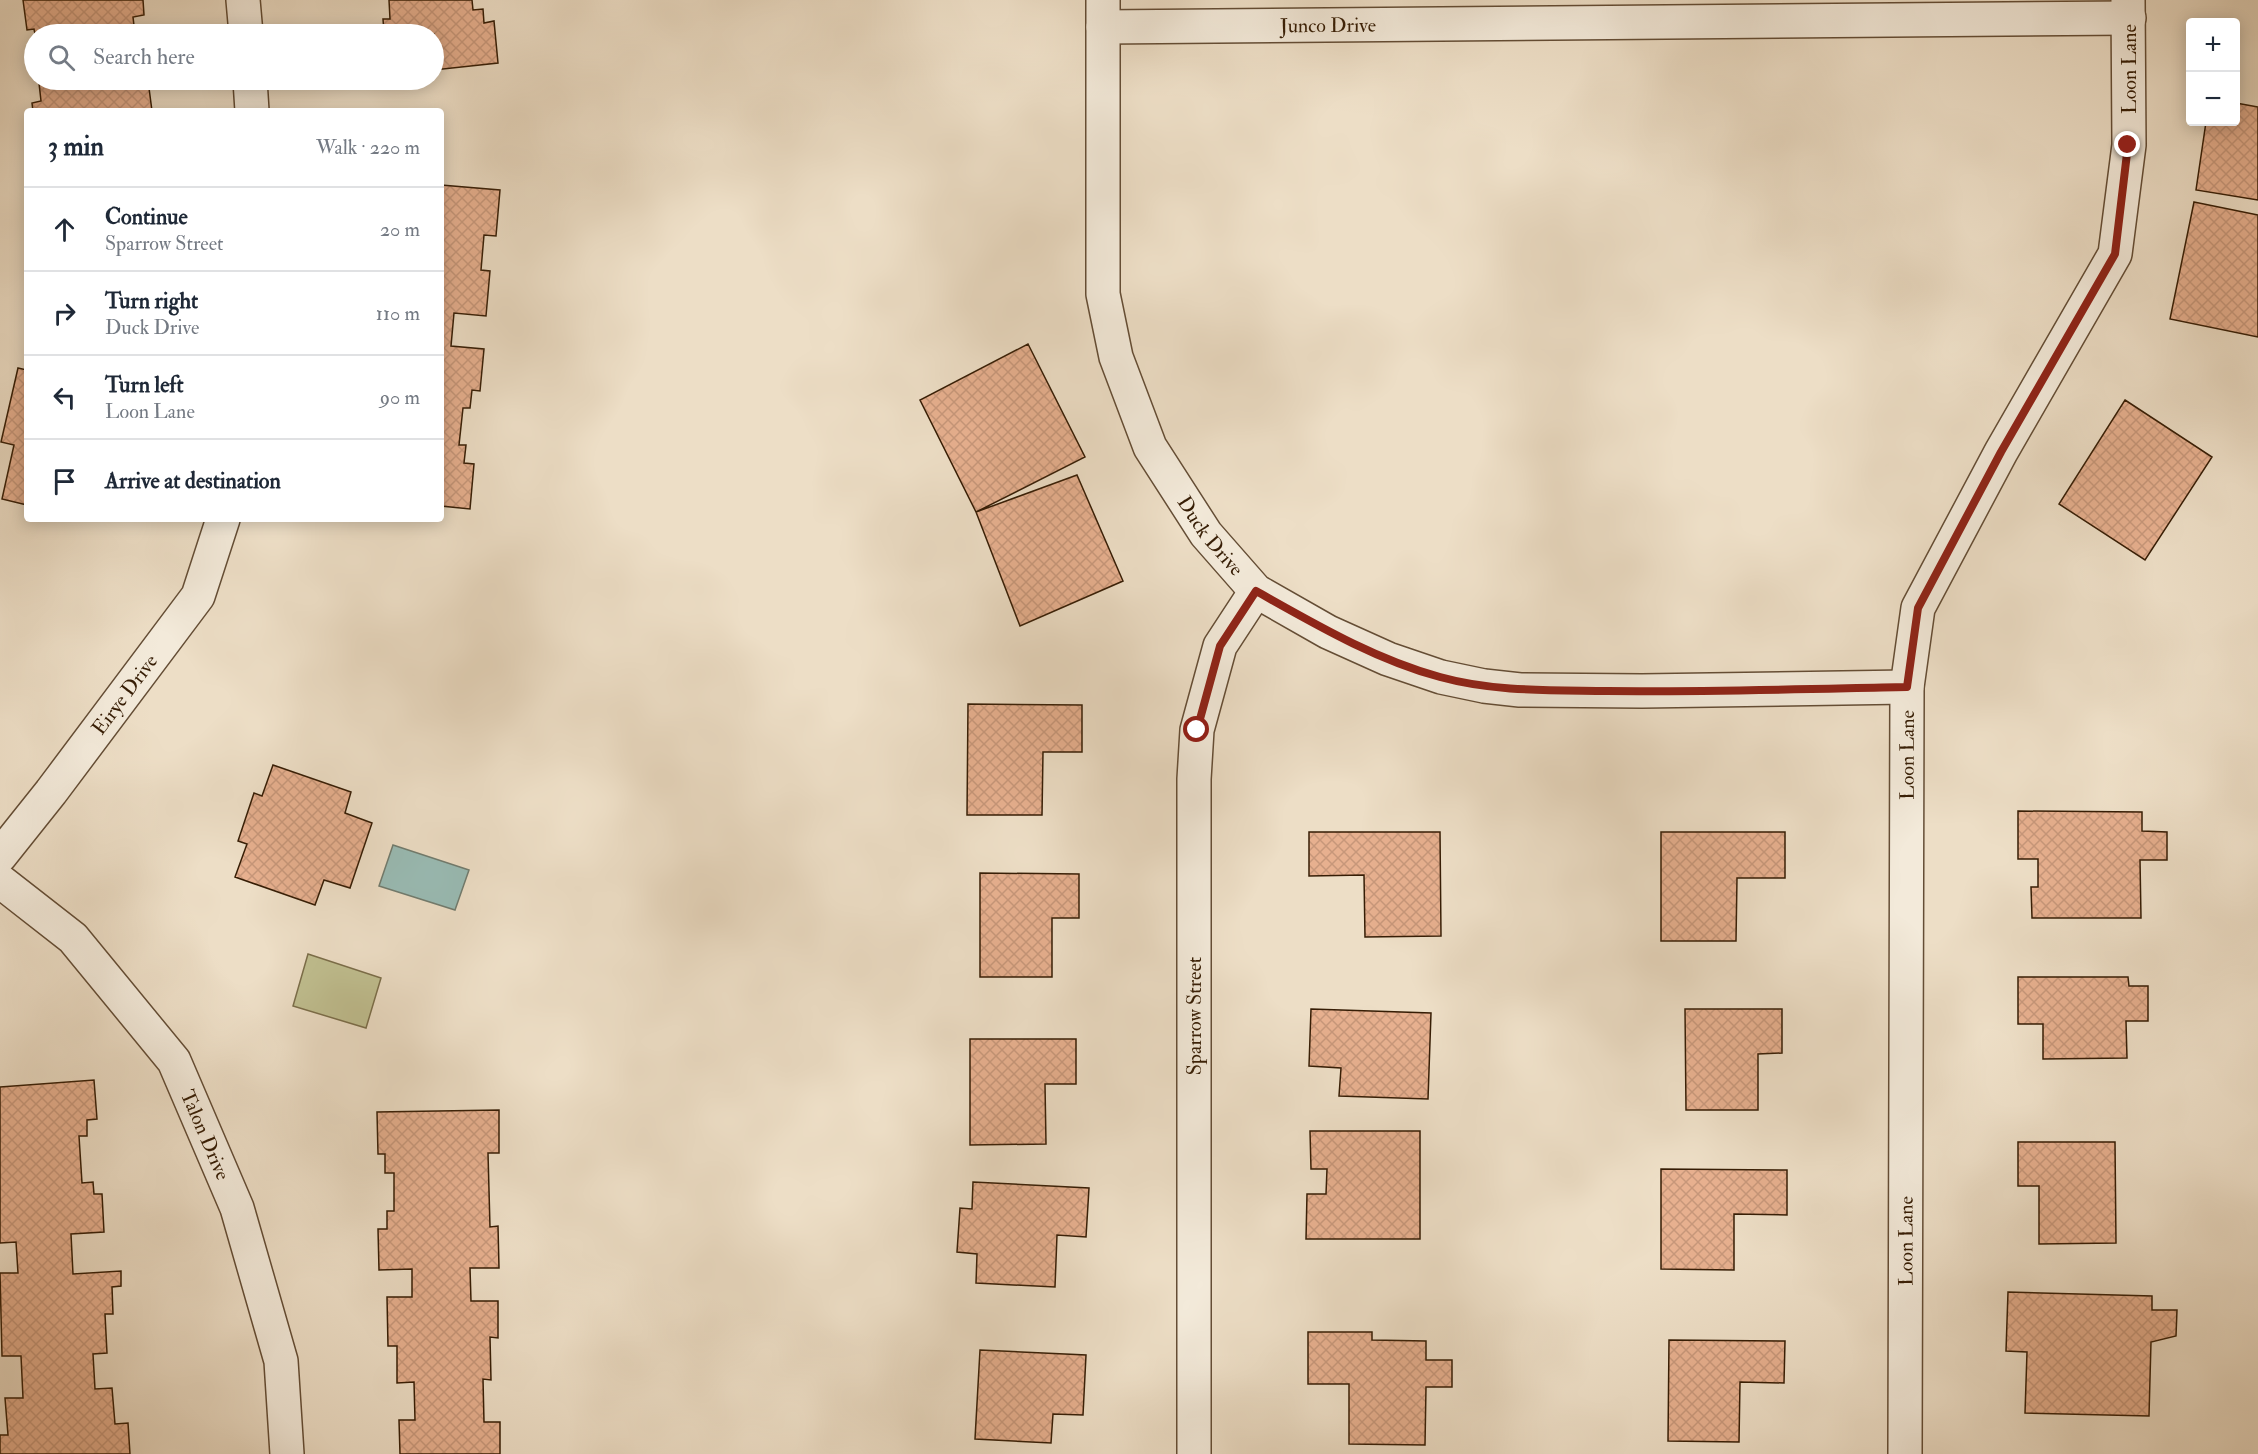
<!DOCTYPE html>
<html lang="en">
<head>
<meta charset="utf-8">
<style>
  body { margin:0; font-family:"IM FELL Double Pica",serif; background:#f6f6f7; color:#1f2937 }
  .controls { position:absolute; right:18px; top:18px; display:grid; overflow:hidden; border-radius:6px; box-shadow:0 3px 15px #0003 }
  .controls button { width:54px; height:54px; display:grid; place-items:center; padding:0; border:0; border-bottom:2px solid #e0e1e3; background:#fff; color:#1f2937; font:30px sans-serif }
  .stop { position:absolute; width:18px; height:18px; margin:-14px; border:4px solid #8f2418; border-radius:50%; background:#fff }
  .stop.end { background:#8f2418; border-color:#fff; box-shadow:0 2px 6px #0008 }
  .list { margin:0; padding:0; list-style:none }
  h2 { display:flex; justify-content:space-between; align-items:center; height:78px; margin:0; padding:0 24px; font-size:26px }
  h2 small { font-size:20px; font-weight:400; color:#747a83 }
  .list li { display:grid; grid-template-columns:39px 1fr auto; gap:18px; align-items:center; box-sizing:border-box; height:84px; padding:0 24px; border-top:2px solid #e0e1e3 }
  .list b { display:block; font-size:22px; white-space:nowrap }
  .list p { margin:0; font-size:20px; white-space:nowrap; color:#747a83 }
  .list em { font-size:20px; font-style:normal; color:#747a83 }
  .icon { flex:none; width:33px; height:33px; fill:none; stroke:currentColor; stroke-width:2; stroke-linecap:round; stroke-linejoin:round }
  .map { position:relative; flex:none; width:2258px; height:1454px; overflow:hidden }
  .search { position:absolute; background:#fff; box-shadow:0 3px 15px #0003; left:24px; top:24px; width:420px; height:66px; display:flex; align-items:center; gap:15px; box-sizing:border-box; padding:0 21px; border-radius:33px; color:#747a83; font-size:22px }
  .panel { position:absolute; background:#fff; box-shadow:0 3px 15px #0003; left:24px; top:108px; width:420px; height:414px; border-radius:6px }
  .map>svg:first-child { display:block }
  .grass { fill:#c0bf90; stroke:#7b6e4a; stroke-width:1.5 }
  .water { fill:#99bcb5; stroke:#717c6f; stroke-width:1.5 }
  .building { fill:url(#building-cross-hatch); stroke:#361d05; stroke-width:1.5 }
  .lines { fill:none; stroke-linecap:round; stroke-linejoin:round }
  .street-casing { stroke:#644d35; stroke-width:36 }
  .street { stroke:#f3eada; stroke-width:33 }
  .route { stroke:#8f2418; stroke-width:8 }
  .labels { text-anchor:middle; stroke-width:4.5; stroke-linejoin:round; paint-order:stroke }
  .street-label { font-size:20px; fill:#361d05; stroke:#f3eada }
</style>
</head>
<body>
<div class="map">
<svg width="2258" height="1454" viewBox="0 0 2258 1454">
  <defs>
    <pattern id="building-cross-hatch" width="8" height="8" patternUnits="userSpaceOnUse" patternTransform="scale(1.5)"><rect width="8" height="8" fill="#e7b08f"/><path d="M0 0l8 8M0 8l8-8" fill="none" stroke="#c7977a"/></pattern>
  </defs>
  <rect width="100%" height="100%" fill="#eddec6"/>
  <filter id="stains"><feTurbulence type="fractalNoise" baseFrequency=".00333" numOctaves="4"/><feColorMatrix values="0 0 0 0 .2 0 0 0 0 .09 0 0 0 0 .02 0 0 0 .5 -.17"/></filter>
  <radialGradient id="worn" r=".72"><stop offset=".6" stop-color="#630" stop-opacity="0"/><stop offset="1" stop-color="#630" stop-opacity=".3"/></radialGradient>
  <path class="grass" d="M308,954l73,24 -15,50 -73,-22z"/>
  <path class="water" d="M393,845l76,25 -14,40 -76,-24z"/>
  <path class="building" d="M23,0h120l1,15 -11,2 2,17h-100l-1,-5 -7,1z
    M389,0h83l1,10 10,-1 1,14 10,-2 4,42 -64,7v-36h-59l9,-1 -1,-14h7z
    M45,80h96l1,9 7,-1 3,23h-119l-1,-8 9,-2 -2,-18 6,-1z
    M2236,103l22,4v93l-62,-10 10,-68h30z
    M441,185l59,5 -4,46 -12,-1 -3,35 9,1 -4,45 -32,-3 -3,33 33,3 -4,42 -8,-1 -2,18h-7l-4,37h7l-2,18 10,1 -4,45 -29,-3z
    M2194,202l64,13v122l-88,-18z
    M1028,344l57,113 -109,55 -56,-112z
    M18,368l9,2v135l-25,-6 12,-54 -13,-3z
    M2125,400l87,57 -67,103 -86,-56z
    M1077,475l46,106 -103,45 -44,-114z
    M968,704l114,1v47h-39l-1,63h-75z
    M273,765l78,27 -6,21 27,10 -22,65 -26,-8 -9,25 -80,-28 12,-33 -9,-3 16,-48 8,3z
    M2018,811l124,1v19l25,1v28h-27l1,58h-109l-1,-31h7v-28h-20z
    M1309,832h131l1,104 -76,1 -1,-62 -55,1z
    M1661,832h124v46h-48l-1,63h-75z
    M980,873l99,1v44h-27v59h-72z
    M2018,977h110l1,9h19v35h-22l1,37 -84,1v-35h-25z
    M1311,1009l120,4 -3,86 -89,-3 2,-28 -32,-2z
    M1685,1009h97v44l-24,1v56h-72z
    M970,1039h106v45h-31l1,60 -76,1z
    M94,1080l3,39 -10,1v16h-8l3,47 11,-1 1,12h8l2,38 -33,2 2,40 48,-3v15l-9,1 1,27h-8l2,39 -14,1 2,35 17,-1 3,36 13,-1 2,31h-130v-19h8l-3,-37h18l-2,-42h-19l-2,-83h18l-2,-31 -16,1v-156z
    M499,1110v43h-11l2,74 8,-1 1,42h-29l1,33h27v37l-8,-1 1,43 -8,-1 1,43h16v32h-100l-1,-34h16l-1,-38 -17,1v-37h-9l-1,-49h25v-28l-33,1 -1,-41h9v-18h7v-38h-9v-19h-7l-1,-42z
    M1310,1131h110v108h-114l1,-45h19l1,-25h-16z
    M2018,1142h97l1,101 -77,1v-58h-21z
    M1661,1169l126,1v45l-53,-1v56l-73,-1z
    M973,1182l116,6 -3,49 -29,-2 -2,52 -79,-4 1,-29 -20,-2 3,-44 12,1z
    M2008,1292l144,4v14h25l-1,26 -25,6 -2,74 -124,-3 2,-61 -21,-1z
    M1308,1332h64v8l54,1v19h26v27h-26l-1,58 -76,-1v-60h-41z
    M1669,1340l116,1 -1,42 -44,-1 -1,60 -71,-1z
    M980,1350l106,5 -3,60 -30,-1 -2,29 -76,-4z"/>
  <g class="lines">
    <g class="street-casing">
      <g id="street">
        <path d="M243,0l3,34"/>
        <path id="s1" d="M1103,0v294l13,63 34,90 56,87 50,57 72,41 60,27 53,18 43,9 36,4 122,1 265,-4"/>
        <path id="s2" d="M1103,27l1026,-9"/>
        <path d="M250,80l2,31"/>
        <path id="s3" d="M0,856l51,-64 147,-196 25,-77"/>
        <path id="s4" d="M0,881l73,57 101,123 63,147 44,153 6,93"/>
        <path d="M1194,1454v-675l3,-49 23,-84 36,-55"/>
        <path id="s5" d="M1905,1454l2,-767 11,-79 83,-156 114,-198 14,-109 -1,-145"/>
      </g>
    </g>
    <use href="#street" class="street"/>
  </g>
  <g class="lines">
    <path class="route" d="M1197,730l23,-84 36,-55c59,33 118,68 184,86 54,15 111,13 167,14 100,1 200,-2 300,-4l11,-79 83,-156 114,-198 13,-109"/>
  </g>
  <g class="labels">
    <g class="street-label">
      <text dy="7" stroke="none"><textPath href="#s2" startOffset="225">Junco Drive</textPath></text>
      <text transform="translate(2129 69) rotate(-90)" y="7">Loon Lane</text>
      <text dy="7" stroke="none"><textPath href="#s1" startOffset="562">Duck Drive</textPath></text>
      <text dy="7" stroke="none"><textPath href="#s3" startOffset="204">Eirye Drive</textPath></text>
      <text dy="7" stroke="none"><textPath href="#s5" startOffset="699">Loon Lane</textPath></text>
      <text transform="translate(1194 1016) rotate(-90)" y="7">Sparrow Street</text>
      <text dy="7" stroke="none"><textPath href="#s4" startOffset="332">Talon Drive</textPath></text>
      <text dy="7" stroke="none"><textPath href="#s5" startOffset="213">Loon Lane</textPath></text>
    </g>
  </g>
  <rect width="100%" height="100%" filter="url(#stains)"/>
  <rect width="100%" height="100%" fill="url(#worn)"/>
</svg>
<div class="controls">
<button>+</button>
<button>−</button>
</div>
<div class="stop" style="left:1197px;top:730px"></div>
<div class="stop end" style="left:2128px;top:145px"></div>
<div class="search"><svg class="icon" aria-label="search" viewBox="0 0 24 24"><circle cx="10" cy="10" r="6"/><path d="M15 15l6 6"/></svg>Search here</div>
<section class="panel">
<h2>3 min<small>Walk · 220 m</small></h2>
<ul class="list">
<li><svg class="icon" aria-label="ahead" viewBox="0 0 24 24"><path d="M12 20V5M6 11l6-6 6 6"/></svg><div><b>Continue</b><p>Sparrow Street</p></div><em>20 m</em></li>
<li><svg class="icon" aria-label="right" viewBox="0 0 24 24"><path d="M7 20v-9h11M14 6l5 5-5 5"/></svg><div><b>Turn right</b><p>Duck Drive</p></div><em>110 m</em></li>
<li><svg class="icon" aria-label="left" viewBox="0 0 24 24"><path d="M17 20v-9H6M10 6l-5 5 5 5"/></svg><div><b>Turn left</b><p>Loon Lane</p></div><em>90 m</em></li>
<li><svg class="icon" aria-label="arrive" viewBox="0 0 24 24"><path d="M6 21V4h12l-3 4 3 4H6"/></svg><div><b>Arrive at destination</b></div></li>
</ul>
</section>
</div>
</body>
</html>
